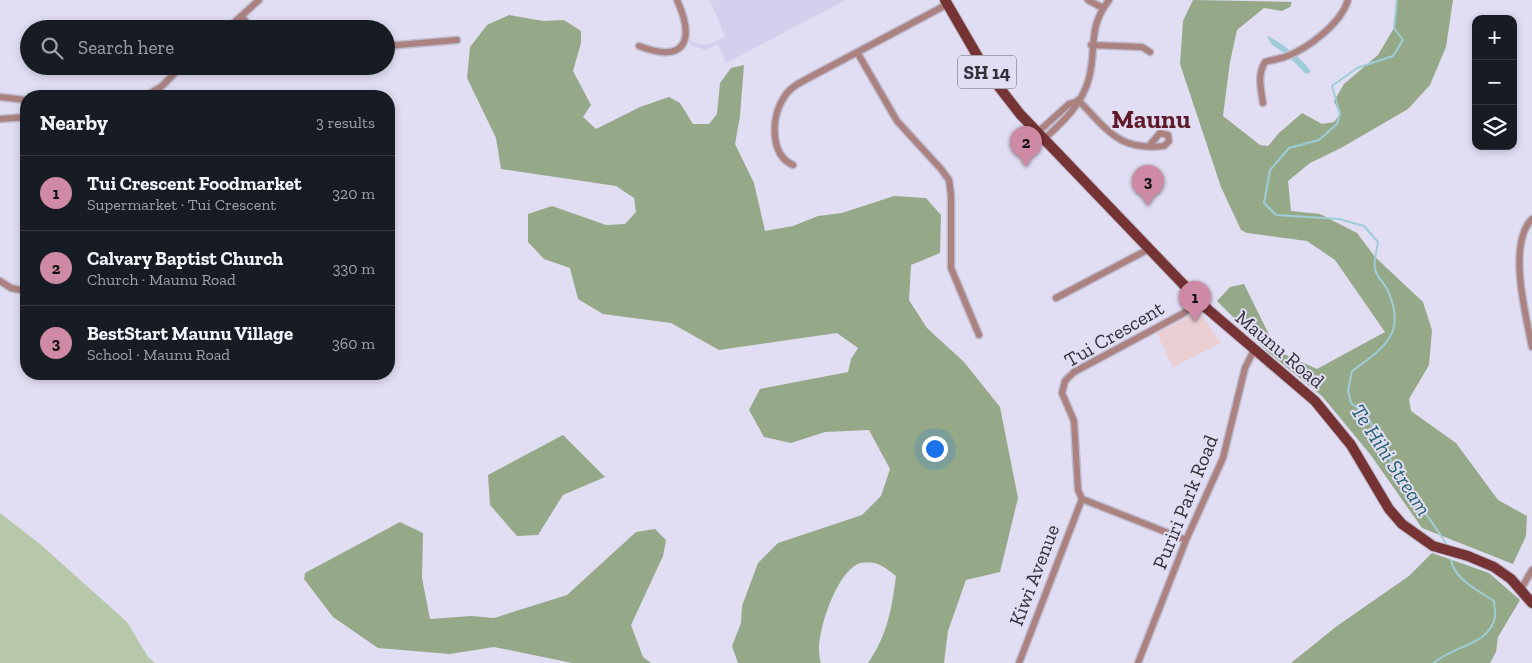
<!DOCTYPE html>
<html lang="en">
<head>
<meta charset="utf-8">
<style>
  body { margin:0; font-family:"Zilla Slab",serif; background:#20242c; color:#f1f3f6 }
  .controls { position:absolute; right:15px; top:15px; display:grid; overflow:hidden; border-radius:10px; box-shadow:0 2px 8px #0003 }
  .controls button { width:45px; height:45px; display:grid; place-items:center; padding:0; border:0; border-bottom:1px solid #363941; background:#171b24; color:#f1f3f6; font:25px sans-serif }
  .you { position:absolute; left:934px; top:448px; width:18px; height:18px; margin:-12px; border:4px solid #fff; border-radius:50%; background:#1a73e8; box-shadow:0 0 0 8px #1a73e833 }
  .badge { display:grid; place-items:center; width:32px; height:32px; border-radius:50%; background:#ce8aa4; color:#111; font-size:16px; font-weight:700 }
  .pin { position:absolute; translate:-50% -41px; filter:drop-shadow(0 1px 2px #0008) }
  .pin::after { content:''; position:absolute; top:26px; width:18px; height:15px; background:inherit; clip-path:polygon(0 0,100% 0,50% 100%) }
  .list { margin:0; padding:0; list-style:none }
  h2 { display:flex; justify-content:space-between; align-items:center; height:65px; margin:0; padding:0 20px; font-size:21px }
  h2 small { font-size:16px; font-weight:400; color:#9ea1a6 }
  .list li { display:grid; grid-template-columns:32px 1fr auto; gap:15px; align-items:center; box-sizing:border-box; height:75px; padding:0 20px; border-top:1px solid #363941 }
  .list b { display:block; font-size:19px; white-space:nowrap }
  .list p { margin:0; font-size:16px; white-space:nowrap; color:#9ea1a6 }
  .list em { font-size:16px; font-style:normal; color:#9ea1a6 }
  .icon { flex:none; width:28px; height:28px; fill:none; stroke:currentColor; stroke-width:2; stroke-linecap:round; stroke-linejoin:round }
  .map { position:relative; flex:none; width:1532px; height:663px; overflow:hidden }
  .search { position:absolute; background:#171b24; box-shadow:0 2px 8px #0003; left:20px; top:20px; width:375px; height:55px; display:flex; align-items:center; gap:12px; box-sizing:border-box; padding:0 18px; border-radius:28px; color:#9ea1a6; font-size:19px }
  .panel { position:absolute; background:#171b24; box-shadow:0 2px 8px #0003; left:20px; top:90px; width:375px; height:290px; border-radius:20px }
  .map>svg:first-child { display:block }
  .commercial { fill:#eacfd3 }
  .built { fill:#d4cfec }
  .green { fill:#b6c8a9 }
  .forest { fill:#95a988 }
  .water { fill:#9ecdd7 }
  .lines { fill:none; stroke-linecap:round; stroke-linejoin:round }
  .stream { stroke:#9ecdd7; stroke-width:2 }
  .minor-casing { stroke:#bebbce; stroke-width:9 }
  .primary-casing { stroke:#bebbce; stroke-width:12 }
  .minor { stroke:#ab8280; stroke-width:6 }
  .primary { stroke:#763333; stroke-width:10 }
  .labels { text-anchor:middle; stroke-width:4; stroke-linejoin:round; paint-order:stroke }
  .shield { fill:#e1ddf3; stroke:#666571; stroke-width:1 }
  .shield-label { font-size:19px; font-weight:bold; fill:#323139 }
  .street-label { font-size:20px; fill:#323139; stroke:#e1ddf3 }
  .water-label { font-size:21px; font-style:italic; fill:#22606b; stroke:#e1ddf3 }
  .district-label { font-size:25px; font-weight:bold; fill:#5f1a29; stroke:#e1ddf3 }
</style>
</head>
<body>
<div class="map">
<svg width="1532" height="663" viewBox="0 0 1532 663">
  <rect width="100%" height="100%" fill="#e1ddf3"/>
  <path class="commercial" d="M1199,311l22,32 -48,24 -16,-34z"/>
  <path class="built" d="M710,0h136l-120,63 -8,-19 -13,6 -15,-5v-5l10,4h9l16,-7z"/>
  <path class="green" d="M0,513l40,31 87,78 21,35 7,6h-155z"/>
  <path class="forest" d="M1193,0l99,2 -2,5 -8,4 -18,-3 -27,22 -7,32 -7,54 37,29 8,1 11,-13 23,-20 20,11 12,-2 6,-8 -6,-13 10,-17 34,-29 16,-27 2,-28h57l-7,47 -16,38 -22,24 -67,39 -31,15 -22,18 3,30 29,3 37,19 18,24 48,45 9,28 -3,35 -20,34 2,12 45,32 42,57 29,16 -1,20 -13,28 -91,-36 -52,-74 -48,-58 -53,-43 -52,-52 13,-14 14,-3 33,67 40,18 68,-37 -50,-72 -28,-19 -60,-8 -6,-3 -20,-43 -41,-123 3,-43z
    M509,15l34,6 21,-1 17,11v12l-8,28 18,34 -8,12 13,12 44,-22 29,-10 11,6 13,21h16l8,-10 3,-31 11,-15 13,-3 -4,51 -5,28 19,39 11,48 28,-5 25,-10 24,-3 52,-17 32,2 15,17 -1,38 -29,12 -2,35 18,28 37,34 36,45 18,91 -18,74 -34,8 -18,51 -4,32h-76c19,-27 24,-55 28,-87 -11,-9 -21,-16 -35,-13 -24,5 -49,78 -40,100h-83l-6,-17 9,-23 1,-17 16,-43 20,-20 84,-28 19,-19 9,-27 -21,-39 -44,2 -34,11 -27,-6 -15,-27 11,-21 88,-17 3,-13 7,-11 -21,-15 -118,17 -48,-27 -68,-9 -25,-15 -8,-31 -26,-9 -16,-17v-28l24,-8 54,19 19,-1 11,-12 -2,-14 -18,-12 -115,-17 -5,-31 -29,-60 3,-31 17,-22z
    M563,435l42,42 -42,18 -25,40 -21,1 -27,-31 -2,-30z
    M400,522l23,11 -1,45 8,41 41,-3 23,2 73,-23 69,-63 19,-3 11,11 -3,16 -32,69 12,32 8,6h-79l-78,-16 -44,7 -72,-6 -45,-31 -29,-38 1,-6z
    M1432,553l57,20 31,27 -22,37 -2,15 -6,11h-199l46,-37 72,-50z"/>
  <path class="water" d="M1267,36c10,3 40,26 44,36l-5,2 -20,-20 -15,-10z"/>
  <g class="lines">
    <path class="stream" d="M1397,0l-3,28 9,12 -10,16 -36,12 -25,18 8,28 -3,10 -18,16 -30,8 -19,22 -6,33 12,12 63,4 25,7 14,16c-1,8 -5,20 -3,27 1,7 9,14 12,20 21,44 -3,59 -35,82l-4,20 3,12 15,11 30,56 50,73
      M1434,663c18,-17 56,-18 61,-46 1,-4 -1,-11 -1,-16 -15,-10 -40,-22 -43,-41"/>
    <g class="minor-casing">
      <path id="minor" d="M1088,0l15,8
        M242,17l10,12
        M227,29l32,-29
        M1091,45l51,2 8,5
        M386,46l71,-6
        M639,46c47,18 56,-6 38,-46
        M857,52l40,69 44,48 8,11 2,15v73l28,67
        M145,96l16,-9 21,-21
        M0,97l26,3
        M1078,100c30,30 40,51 86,46l5,-5 -1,-6 -8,-2 -10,12
        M1263,103c-2,-14 -6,-28 2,-41 7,-2 13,-3 20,-5 22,-8 56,-33 63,-57
        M0,119l26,-2
        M1038,132l31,-28 7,-2
        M1044,139c19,-17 39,-36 45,-61 8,-31 -2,-49 20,-78
        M793,165c-23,-10 -22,-47 -10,-66 4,-8 12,-14 20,-18l145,-77
        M1532,219c-25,25 -6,97 0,128
        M0,281l11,7 15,3
        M1056,298l93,-49
        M1186,540l-104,-41 -4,-9 -4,-69 -12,-28 3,-12 9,-9 110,-59 15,-12
        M1521,589l11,-19
        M1019,663l63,-164
        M1138,663l48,-123 37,-82 22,-90 9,-18"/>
    </g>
    <g class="primary-casing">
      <path id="primary" d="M945,0l40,69 35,45 185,193 110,94 36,44 38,64 13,15 31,22 35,10 26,11 17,12 21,24"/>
    </g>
    <use href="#minor" class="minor"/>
    <use href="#primary" class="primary"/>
  </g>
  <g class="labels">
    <rect class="shield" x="958" y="55.5" width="58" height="33" rx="4"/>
    <g class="shield-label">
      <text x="987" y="79">SH 14</text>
    </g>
    <g class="street-label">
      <text transform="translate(1114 334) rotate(-30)" y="7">Tui Crescent</text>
      <text transform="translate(1280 349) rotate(40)" y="7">Maunu Road</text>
      <text transform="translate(1185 502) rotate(-68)" y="7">Puriri Park Road</text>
      <text transform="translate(1034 575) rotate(-69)" y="7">Kiwi Avenue</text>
    </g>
    <g class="water-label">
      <text transform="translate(1391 460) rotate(57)" y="7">Te Hihi Stream</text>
    </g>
    <g class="district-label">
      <text x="1151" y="128">Maunu</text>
    </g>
  </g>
</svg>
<div class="controls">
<button>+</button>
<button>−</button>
<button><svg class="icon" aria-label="layers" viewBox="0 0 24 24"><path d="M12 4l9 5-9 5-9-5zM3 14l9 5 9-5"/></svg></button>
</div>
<div class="you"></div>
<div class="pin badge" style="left:1195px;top:322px">1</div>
<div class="pin badge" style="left:1026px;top:167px">2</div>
<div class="pin badge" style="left:1148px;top:206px">3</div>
<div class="search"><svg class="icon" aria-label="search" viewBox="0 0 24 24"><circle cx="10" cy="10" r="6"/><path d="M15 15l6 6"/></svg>Search here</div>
<section class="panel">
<h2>Nearby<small>3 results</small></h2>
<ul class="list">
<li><span class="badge">1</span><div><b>Tui Crescent Foodmarket</b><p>Supermarket · Tui Crescent</p></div><em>320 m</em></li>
<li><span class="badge">2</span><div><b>Calvary Baptist Church</b><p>Church · Maunu Road</p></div><em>330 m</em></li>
<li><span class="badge">3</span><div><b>BestStart Maunu Village</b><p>School · Maunu Road</p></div><em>360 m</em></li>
</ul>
</section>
</div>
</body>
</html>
